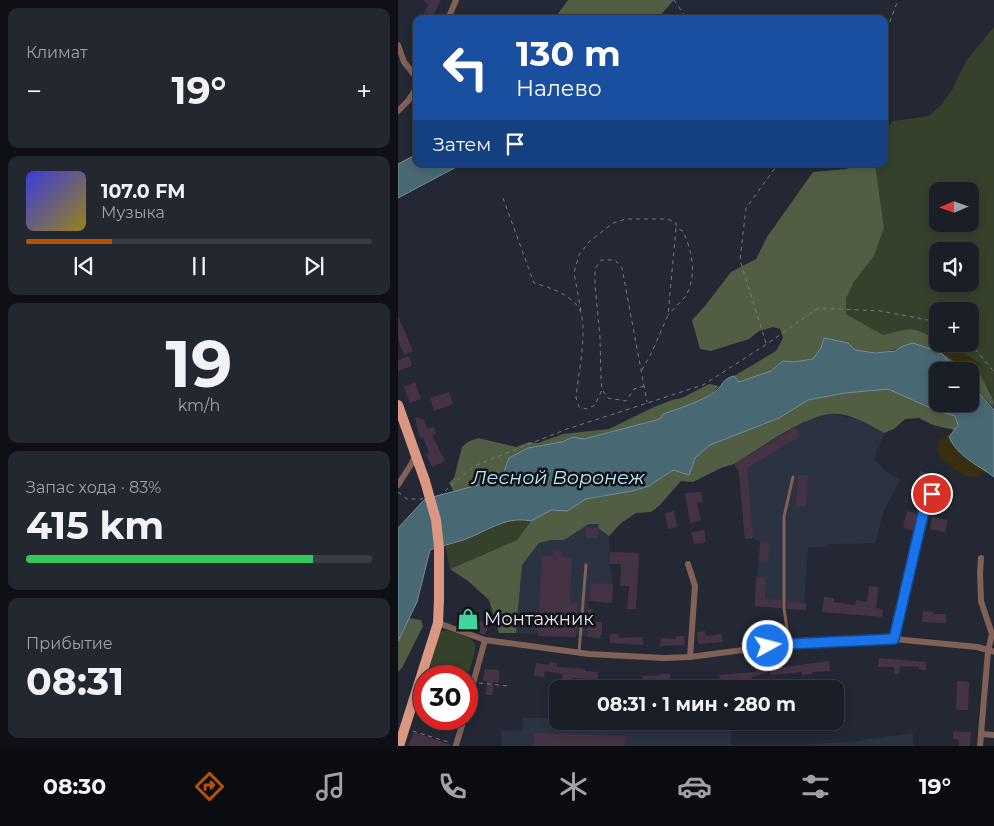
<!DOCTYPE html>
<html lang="ru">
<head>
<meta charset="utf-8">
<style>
  :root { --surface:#1a1e27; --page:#23272f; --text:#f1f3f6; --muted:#9fa2a7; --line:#383c44; --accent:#b45309 }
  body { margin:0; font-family:Montserrat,sans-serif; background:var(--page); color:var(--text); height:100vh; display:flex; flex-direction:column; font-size:19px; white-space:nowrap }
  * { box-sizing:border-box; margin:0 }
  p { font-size:16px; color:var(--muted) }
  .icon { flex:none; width:28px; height:28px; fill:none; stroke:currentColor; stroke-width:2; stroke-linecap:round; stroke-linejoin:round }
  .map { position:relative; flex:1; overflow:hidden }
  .sheet { display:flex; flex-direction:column; gap:8px; padding:8px; background:#0e1015; width:398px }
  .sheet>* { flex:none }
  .hud { position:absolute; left:15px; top:15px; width:475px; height:152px; border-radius:10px; box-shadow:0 2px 8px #0003,0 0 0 1px var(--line); background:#1a4fa0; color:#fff; overflow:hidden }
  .needle { width:32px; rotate:268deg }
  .controls { position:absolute; left:531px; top:182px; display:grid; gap:10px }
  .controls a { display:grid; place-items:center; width:50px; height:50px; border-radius:10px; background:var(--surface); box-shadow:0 2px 8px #0003,0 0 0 1px var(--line); font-size:25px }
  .speed { position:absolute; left:15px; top:665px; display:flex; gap:10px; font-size:25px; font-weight:700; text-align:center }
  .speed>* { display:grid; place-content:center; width:65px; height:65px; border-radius:50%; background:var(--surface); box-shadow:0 2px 8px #0003,0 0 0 1px var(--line); line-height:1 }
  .speed .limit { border:8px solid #d22; background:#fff; color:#111 }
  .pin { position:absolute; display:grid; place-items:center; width:42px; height:42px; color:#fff; margin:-21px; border:2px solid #fff; border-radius:50%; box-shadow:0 1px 5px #0007 }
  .me { position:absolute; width:55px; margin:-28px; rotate:83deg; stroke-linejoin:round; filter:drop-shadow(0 0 4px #0008) }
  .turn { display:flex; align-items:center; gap:18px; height:105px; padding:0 20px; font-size:22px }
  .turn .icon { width:65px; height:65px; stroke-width:2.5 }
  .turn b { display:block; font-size:35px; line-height:42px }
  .then { display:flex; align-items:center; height:48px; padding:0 20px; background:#0003; gap:10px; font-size:19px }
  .big { font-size:38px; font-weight:700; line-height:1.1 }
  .sheet .tile { flex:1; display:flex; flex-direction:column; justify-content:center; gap:8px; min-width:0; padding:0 18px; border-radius:10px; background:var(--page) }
  .sheet .dial { align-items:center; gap:0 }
  .dial b { font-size:65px; line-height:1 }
  .song { display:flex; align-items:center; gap:15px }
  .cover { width:60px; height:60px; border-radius:8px; background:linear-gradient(135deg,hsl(240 70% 55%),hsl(50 70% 35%)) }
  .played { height:5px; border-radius:2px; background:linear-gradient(90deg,var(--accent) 25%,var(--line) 25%) }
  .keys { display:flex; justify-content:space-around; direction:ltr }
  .heat { display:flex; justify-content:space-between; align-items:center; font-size:28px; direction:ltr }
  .charge { height:8px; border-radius:4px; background:linear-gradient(90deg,#34c759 83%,var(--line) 0) }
  .trip { position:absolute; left:151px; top:680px; width:295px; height:50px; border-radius:10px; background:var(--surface); box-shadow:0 2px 8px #0003,0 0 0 1px var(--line); font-weight:700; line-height:50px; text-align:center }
  .tabs { display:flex; height:80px; justify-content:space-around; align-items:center; background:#0a0c10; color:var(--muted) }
  .tabs .icon { width:35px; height:35px }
  .tabs .current { color:var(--accent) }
  .tabs b { font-size:22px; color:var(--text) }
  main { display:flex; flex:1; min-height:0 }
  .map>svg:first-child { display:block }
  .built { fill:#2b3343 }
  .green { fill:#35412a; fill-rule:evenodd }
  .forest { fill:#515e44 }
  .sand { fill:#382f0f }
  .water { fill:#486874; stroke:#768e98 }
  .building { fill:#463245 }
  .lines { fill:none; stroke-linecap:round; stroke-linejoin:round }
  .path { stroke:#767a85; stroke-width:1; stroke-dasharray:4 4; stroke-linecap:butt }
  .lane { stroke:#816056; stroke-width:3 }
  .street { stroke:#816056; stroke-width:6 }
  .primary { stroke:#da9782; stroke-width:10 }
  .primary-bridge { stroke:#da9782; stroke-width:10 }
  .route-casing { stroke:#114b97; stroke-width:12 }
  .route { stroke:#1a73e8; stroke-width:9 }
  .labels { text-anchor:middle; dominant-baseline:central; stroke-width:5; stroke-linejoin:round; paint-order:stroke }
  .poi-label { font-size:18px; fill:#e1e5ed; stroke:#0f1116; text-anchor:start }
  .water-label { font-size:19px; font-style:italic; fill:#b7e9fc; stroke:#0f1116 }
</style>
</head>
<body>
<main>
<section class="sheet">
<div class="tile"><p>Климат</p>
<div class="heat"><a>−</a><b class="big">19°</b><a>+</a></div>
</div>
<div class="tile">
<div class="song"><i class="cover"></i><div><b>107.0 FM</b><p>Музыка</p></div></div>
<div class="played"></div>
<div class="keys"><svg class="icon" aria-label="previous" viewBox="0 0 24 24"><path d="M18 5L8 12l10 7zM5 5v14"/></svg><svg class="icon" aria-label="pause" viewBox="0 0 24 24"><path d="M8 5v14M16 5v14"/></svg><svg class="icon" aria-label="next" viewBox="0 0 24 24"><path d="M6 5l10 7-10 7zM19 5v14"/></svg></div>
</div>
<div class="tile dial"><b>19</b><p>km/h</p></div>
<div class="tile"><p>Запас хода · 83%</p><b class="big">415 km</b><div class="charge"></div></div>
<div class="tile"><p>Прибытие</p><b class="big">08:31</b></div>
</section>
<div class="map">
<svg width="597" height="746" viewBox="0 0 597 746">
  <rect width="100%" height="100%" fill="#232834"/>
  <g class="built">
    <path d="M434,414L465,420L486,433L476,459L487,471L502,480L486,511L477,543L432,544L424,547H410L406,603H408V610L357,606L362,542L355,538L347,539L341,472L336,464L414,418Z"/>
    <path d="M191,524H202L201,528L211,536L212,564L215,585L192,583L189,636L178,635V637L118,633L124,565L141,543L153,540H166Z"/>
    <path d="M125,718H160V721H331L333,745H405L459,741L515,733V746H104L103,730L124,731Z"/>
  </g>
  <g class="green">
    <path d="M596,27V401L591,389L545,344H572V311H540V341C514,325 513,328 485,335L448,314V299L456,282L476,256L486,228L477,164H486V132L495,121L531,116L543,105L554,90L568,61ZM540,191H572V224H540ZM540,251H572V284H540Z"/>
    <path d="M122,518L133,521L119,540L52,569L47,544L63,541L92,527Z"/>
    <path d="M48,630C79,640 83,638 71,672L31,667L39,633Z"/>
  </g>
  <g class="forest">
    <path d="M170,0H276L259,19H156Z"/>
    <path d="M465,164H477L486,228L476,256L456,282L448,299V314L485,335C513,328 514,325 540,341V344H545L574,359L596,401L595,407L573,384L572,371H560L542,352L505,346C485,358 446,350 423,348L415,359L396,362H385L373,371L341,382L336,376L378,351L385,338L382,329L375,327L361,331L351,339L313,351L302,349L294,320L307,306L333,272L358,259L369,237L415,172L448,169Z"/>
    <path d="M311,384L321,386C312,400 281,408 266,414L262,419L186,439L175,437L105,471L103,479L56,492L51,483L56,478L64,447L70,442L80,438L118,447L131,442L140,443L165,434L211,429L256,407L274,400L284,398Z"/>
    <path d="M490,389L535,409L557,416L560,425L556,430L535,425L521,418L507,419L496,429L486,433C471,424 450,412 432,414C404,417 361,449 336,464L323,468L295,482L283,481L262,505L253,512L238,513L223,523L211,536L200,528L201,524H191L166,540H153L141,543L124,565L118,633H101L91,600L70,581L52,569L119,540L133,521L153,510L169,511L188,499L203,497L251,486L275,470L284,472L294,468L297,458L312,445L381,418L410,400L447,393Z"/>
    <path d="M11,618L23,620L25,626L4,668L0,672V641Z"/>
  </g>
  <g class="sand">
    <path d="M541,344H553L584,365L565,368L541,351Z"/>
    <path d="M556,430L551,437C558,452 574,463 589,471L579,477L567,476L544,460L539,450L541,440Z"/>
  </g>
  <g class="water">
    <path d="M19,154V164H64L0,198V164Z"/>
    <path d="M426,338L450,343L457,350L477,353L497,351L505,346L515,343L542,352L560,371H540V404H572L573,384L596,410V477C580,465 559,456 551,437L560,425L557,416L535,409L490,389L447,393L410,400L381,418L312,445L297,458L291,475L275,470L251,486L234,491L188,499L169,511L153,510L133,521C106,515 86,534 62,541C52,544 43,546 32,550L19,602L0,641V528L27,499L103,479L111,458L130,448L164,442L175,437L186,439L262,419L265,414C282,408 303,402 318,391C326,384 324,379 336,376L341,382L373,371L385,361L396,362L415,359L423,348Z"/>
  </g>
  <g class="building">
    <path d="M25,0H43L33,19H24L30,4Z"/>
    <path d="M0,316L15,351L6,355L0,339Z"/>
    <path d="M11,356L14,366L0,371V360Z"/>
    <path d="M17,382L23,399L12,403L6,387Z"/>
    <path d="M51,392L55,404L36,411L32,398Z"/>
    <path d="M22,417L23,420L26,419L29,429L36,427L38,434L34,435L47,461L34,467L28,454L31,453L25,437L22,438L17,418Z"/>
    <path d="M397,427L402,436L349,468L355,538L347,539L341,472L336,464Z"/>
    <path d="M522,471L529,473L523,495L512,491L514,485L518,486Z"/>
    <path d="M400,475H410L408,506H398Z"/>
    <path d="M303,492L305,502L299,503L303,520L292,523L287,493Z"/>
    <path d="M276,511L279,527L270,529L267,513Z"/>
    <path d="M509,511L520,514L516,531L505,528Z"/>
    <path d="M534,517L550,520L547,532L532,529Z"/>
    <path d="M188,527L200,528V538H188Z"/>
    <path d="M306,530L308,542L296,544L293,532Z"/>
    <path d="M362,542H371L370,562H361Z"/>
    <path d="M155,550L164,551L163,557L174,558L172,602L180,603L178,637L140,636L144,556H155Z"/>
    <path d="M212,552L241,553L238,609H229L231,586H222L223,564H212Z"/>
    <path d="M358,577L368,578L367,599L383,600V608L357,606Z"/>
    <path d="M192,583L215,584L214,603L191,601Z"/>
    <path d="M471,586L480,587L478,608L485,609L484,617L424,612L426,597L436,598V602L457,605L458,600L469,602Z"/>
    <path d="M389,602L408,603V610L390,609Z"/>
    <path d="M190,609H195L194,622H204V635H202V638L189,637Z"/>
    <path d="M525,611L536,612L535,614H548V623L524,622Z"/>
    <path d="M66,612L78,615L76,619L91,624L87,635L80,632L81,629L63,623Z"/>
    <path d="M307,631L308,636L324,634L325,642L300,644L299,632Z"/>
    <path d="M212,634H220V638L245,637V645L212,643Z"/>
    <path d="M278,636H286L287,645L262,646L263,638L278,639Z"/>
    <path d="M481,658L528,662V670L521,669V667L502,666L501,674H496V667H480Z"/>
    <path d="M431,661L432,671L414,672V674L404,675V672L372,675V669Z"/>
    <path d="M152,662L159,663V667L187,669V671L200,672V683H193V679L174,678V680L164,679L165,674L147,671L146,677L136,676L138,663L151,665Z"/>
    <path d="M368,668L369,673L354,677V679L330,681V685L323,686L321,675L358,672V670Z"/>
    <path d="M87,669L101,670V682H95V695H88L89,681H85Z"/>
    <path d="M262,674H272V686L245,687V676L262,675Z"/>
    <path d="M559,681L571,682L570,710H558Z"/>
    <path d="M555,731L573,732L572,746H561V740L555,739Z"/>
    <path d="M16,732L53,745V746H10Z"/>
    <path d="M136,733L227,736L226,746H136Z"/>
  </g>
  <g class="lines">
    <g class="path">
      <path d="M276,0L289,19"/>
      <path d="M486,37L500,0"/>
      <path d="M105,198L136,283C151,287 178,296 183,313C189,335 180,375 178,398L181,407L189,409L197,405L204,390L203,379L202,337L197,285V269L203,260H217L224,268L249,402"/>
      <path d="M183,311L176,273L181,255L191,242L215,223L228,219H270L278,223V227"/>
      <path d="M368,343L342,260L348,208L380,164"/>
      <path d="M572,343L597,373"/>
      <path d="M244,370L254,352L270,315L278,228L285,231C294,251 300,276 287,297C282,303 275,309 270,315"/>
      <path d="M205,391L210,398L228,401L236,389L246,386"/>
      <path d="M0,492L9,499H25"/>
      <path d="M41,496L76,466L169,429L305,385L369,344L420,308L483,311L540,322"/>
      <path d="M81,683L110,686"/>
      <path d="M15,731L53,743"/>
    </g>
    <g class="lane">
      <path d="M391,643L386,608V517L395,477"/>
      <path d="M181,652L188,565"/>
    </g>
    <g class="street">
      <path d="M50,19L58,0"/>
      <path d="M0,45L6,62L19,78"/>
      <path d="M0,111L10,101L19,87"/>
      <path d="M0,485L14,463L18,453"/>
      <path d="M290,564L297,586L292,657"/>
      <path d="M40,623L87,640L191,654L266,658L292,657L391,644L496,639L579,647L597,652"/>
      <path d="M496,639L527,507L534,494"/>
      <path d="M69,705L87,640"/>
      <path d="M583,734L597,735"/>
      <path d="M58,745L66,719"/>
      <path d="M582,746L590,651L594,634L583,601L582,573L583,558"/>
    </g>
    <g class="primary">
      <path d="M0,405L27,481"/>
      <path d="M1,746L40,623L41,599"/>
    </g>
    <path class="primary-bridge" d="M27,481L38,520L41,547V599"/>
  </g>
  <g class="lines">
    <g class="route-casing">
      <path id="route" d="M370,646L391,644L496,639L527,506L534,494"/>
    </g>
    <use href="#route" class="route"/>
  </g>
  <defs>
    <g id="shop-bare" transform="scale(1.725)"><path d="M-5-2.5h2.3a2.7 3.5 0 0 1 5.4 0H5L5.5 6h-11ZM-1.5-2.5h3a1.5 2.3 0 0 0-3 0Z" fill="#40d4a1" stroke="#0f1116" stroke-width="2.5" paint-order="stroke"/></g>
  </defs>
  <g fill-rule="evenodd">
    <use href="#shop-bare" x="70" y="619"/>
  </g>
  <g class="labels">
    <g class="poi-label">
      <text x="86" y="619">Монтажник</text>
    </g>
    <g class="water-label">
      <text x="160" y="477">Лесной Воронеж</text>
    </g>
  </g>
</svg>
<div class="controls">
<a><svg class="needle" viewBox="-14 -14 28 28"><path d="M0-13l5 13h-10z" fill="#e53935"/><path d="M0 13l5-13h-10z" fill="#9fa2a7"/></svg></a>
<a><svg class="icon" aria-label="sound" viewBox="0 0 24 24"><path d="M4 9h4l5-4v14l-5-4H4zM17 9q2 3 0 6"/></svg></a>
<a>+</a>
<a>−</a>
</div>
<div class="speed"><div class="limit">30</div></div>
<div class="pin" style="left:534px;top:494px;background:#d93025"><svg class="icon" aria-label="arrive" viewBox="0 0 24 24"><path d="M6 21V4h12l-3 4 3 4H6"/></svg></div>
<svg class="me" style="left:370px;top:646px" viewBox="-20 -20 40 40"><circle r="17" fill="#1a73e8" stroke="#fff" stroke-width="3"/><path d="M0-11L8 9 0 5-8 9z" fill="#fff"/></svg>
<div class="trip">08:31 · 1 мин · 280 m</div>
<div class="hud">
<div class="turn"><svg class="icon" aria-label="left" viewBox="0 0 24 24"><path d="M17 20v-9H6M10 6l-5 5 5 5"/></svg><div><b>130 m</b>Налево</div></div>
<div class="then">Затем<svg class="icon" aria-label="arrive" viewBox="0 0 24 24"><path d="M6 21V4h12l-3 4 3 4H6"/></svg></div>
</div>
</div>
</main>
<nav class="tabs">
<b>08:30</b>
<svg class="icon current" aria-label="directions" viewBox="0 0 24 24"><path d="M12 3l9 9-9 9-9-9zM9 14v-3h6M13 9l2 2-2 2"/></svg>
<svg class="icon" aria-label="music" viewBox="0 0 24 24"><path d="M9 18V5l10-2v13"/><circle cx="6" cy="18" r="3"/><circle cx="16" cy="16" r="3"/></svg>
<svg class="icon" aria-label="phone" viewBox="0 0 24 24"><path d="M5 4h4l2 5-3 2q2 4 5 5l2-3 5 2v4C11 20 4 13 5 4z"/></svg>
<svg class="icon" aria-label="climate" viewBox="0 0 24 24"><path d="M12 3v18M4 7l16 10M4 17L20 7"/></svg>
<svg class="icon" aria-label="car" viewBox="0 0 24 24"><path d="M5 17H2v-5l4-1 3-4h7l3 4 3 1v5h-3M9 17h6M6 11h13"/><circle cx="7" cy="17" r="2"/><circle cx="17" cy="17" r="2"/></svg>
<svg class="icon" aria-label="filters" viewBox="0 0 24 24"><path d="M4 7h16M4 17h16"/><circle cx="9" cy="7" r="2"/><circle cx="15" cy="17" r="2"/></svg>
<b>19°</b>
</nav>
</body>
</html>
